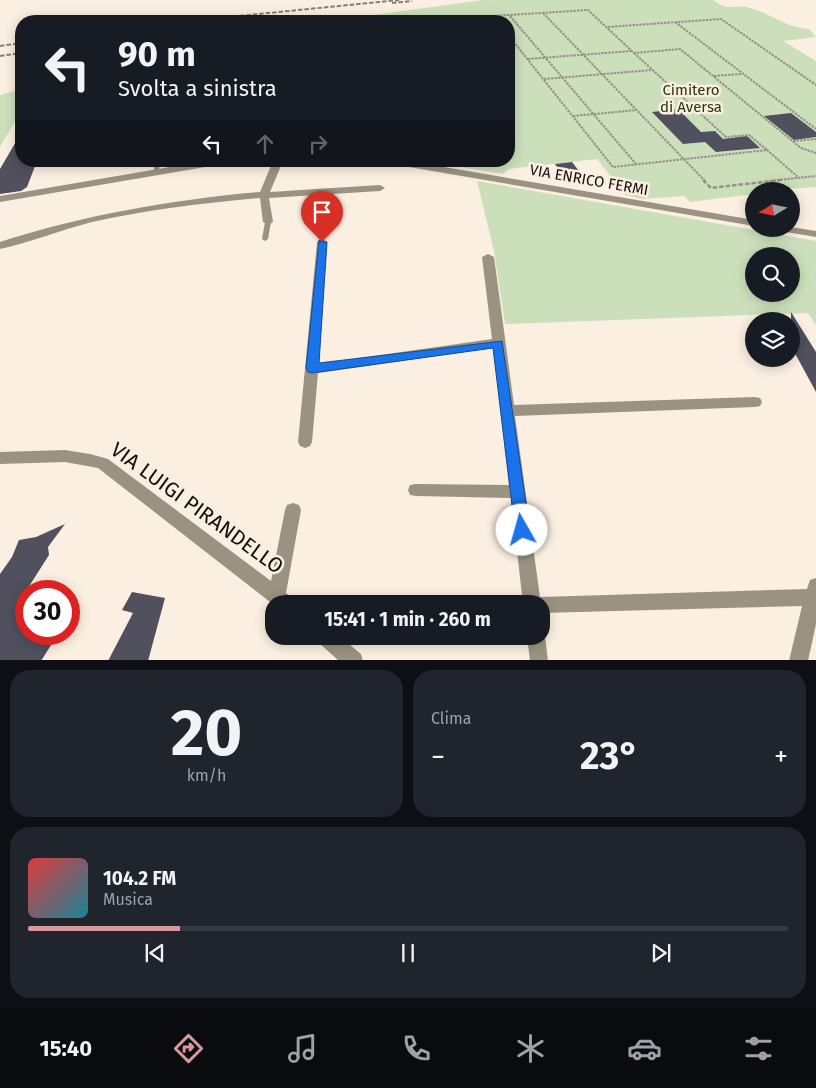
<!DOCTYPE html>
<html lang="it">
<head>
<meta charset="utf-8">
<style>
  :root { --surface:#171b24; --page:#20242c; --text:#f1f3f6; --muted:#9ea1a6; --line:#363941; --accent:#d8989c }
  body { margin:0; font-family:"Fira Sans",sans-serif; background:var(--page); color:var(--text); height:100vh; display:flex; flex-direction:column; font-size:19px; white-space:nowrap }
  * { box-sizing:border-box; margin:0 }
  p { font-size:16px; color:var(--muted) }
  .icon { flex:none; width:28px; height:28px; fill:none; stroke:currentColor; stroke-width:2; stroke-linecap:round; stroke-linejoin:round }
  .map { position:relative; height:660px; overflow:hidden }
  .details { display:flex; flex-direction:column; gap:10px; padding:10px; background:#0d0f14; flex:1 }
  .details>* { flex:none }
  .guide { position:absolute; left:15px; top:15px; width:500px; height:152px; border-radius:20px; box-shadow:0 2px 12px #0003; background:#171b24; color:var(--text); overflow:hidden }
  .needle { width:32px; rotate:260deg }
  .fabs { position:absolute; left:745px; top:182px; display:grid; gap:10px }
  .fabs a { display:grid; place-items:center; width:55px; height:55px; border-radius:50%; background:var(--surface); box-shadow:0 2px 12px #0003; font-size:25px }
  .speed { position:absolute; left:15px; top:580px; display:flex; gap:10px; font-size:25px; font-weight:700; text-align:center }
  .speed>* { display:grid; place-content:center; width:65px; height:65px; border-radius:50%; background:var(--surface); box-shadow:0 2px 12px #0003; line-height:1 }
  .speed .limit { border:8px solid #d22; background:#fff; color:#111 }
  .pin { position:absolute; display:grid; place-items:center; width:42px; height:42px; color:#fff; margin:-51px -21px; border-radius:50% 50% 50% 0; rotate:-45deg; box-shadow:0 0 5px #0007 }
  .pin .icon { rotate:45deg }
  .me { position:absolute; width:55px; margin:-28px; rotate:353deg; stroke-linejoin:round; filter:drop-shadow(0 0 4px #0008) }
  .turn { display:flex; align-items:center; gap:18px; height:105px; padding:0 20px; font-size:22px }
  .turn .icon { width:65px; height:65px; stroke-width:2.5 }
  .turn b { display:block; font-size:35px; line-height:42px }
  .lanes { display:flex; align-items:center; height:48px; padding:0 20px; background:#0003; justify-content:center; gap:25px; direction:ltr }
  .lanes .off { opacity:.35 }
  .big { font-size:38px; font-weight:700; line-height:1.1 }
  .details .card { flex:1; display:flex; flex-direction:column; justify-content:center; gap:8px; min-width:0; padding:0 18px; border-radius:20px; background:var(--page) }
  .details .dial { align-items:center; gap:0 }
  .dial b { font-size:65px; line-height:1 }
  .song { display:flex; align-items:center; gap:15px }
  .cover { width:60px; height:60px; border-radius:8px; background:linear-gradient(135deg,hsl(0 70% 55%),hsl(190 70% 35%)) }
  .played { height:5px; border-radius:2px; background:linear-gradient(90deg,var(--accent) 20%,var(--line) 20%) }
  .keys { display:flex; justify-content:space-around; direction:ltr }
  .heat { display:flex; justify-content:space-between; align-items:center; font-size:28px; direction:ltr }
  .details .tiles { flex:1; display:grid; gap:10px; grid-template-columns:1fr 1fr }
  .card:last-child { grid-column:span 2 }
  .trip { position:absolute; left:265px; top:595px; width:285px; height:50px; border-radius:20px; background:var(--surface); box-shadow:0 2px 12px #0003; font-weight:700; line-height:50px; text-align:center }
  .menu { display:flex; height:80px; justify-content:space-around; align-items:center; background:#090b0e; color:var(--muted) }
  .menu .icon { width:35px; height:35px }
  .menu .current { color:var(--accent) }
  .menu b { font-size:22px; color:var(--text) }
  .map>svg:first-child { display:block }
  .green { fill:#ccdfbb; fill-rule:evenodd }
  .building { fill:#50505e }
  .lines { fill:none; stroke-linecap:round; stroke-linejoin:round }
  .path-far1 { stroke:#999086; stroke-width:2; stroke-dasharray:2.5 1; stroke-linecap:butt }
  .path { stroke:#999086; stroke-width:2.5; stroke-dasharray:4.5 2; stroke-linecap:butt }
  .lane { fill:#9b9382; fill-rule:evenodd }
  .street { fill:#9b9382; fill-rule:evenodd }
  .rail { stroke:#877f76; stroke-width:2; stroke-dasharray:4.5 2; stroke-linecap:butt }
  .route { fill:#1a73e8; stroke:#114b97 }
  .labels { text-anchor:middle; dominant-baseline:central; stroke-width:5; stroke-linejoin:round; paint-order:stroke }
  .far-park-label { font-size:15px; fill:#25390d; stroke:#fbefe1 }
  .far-street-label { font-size:15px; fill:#15110c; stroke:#fbefe1 }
  .near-street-label { font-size:21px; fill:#15110c; stroke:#fbefe1 }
</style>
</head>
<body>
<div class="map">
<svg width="816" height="661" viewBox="0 0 816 661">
  <rect width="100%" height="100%" fill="#fbefe1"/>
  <g class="green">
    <path d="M483,0H713C731,13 734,3 750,8C772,14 785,27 809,29L816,37L783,41L816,61V187L754,191V194L690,202L684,196L643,199L625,195L597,159L509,169L503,174L425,161H509V21H330Z"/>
    <path d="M21,89V116H18L0,147V95Z"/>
    <path d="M477,181L816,241V325L808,313L505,324L494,251ZM754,256H791V294H754Z"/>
  </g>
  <g class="building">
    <path d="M678,109L701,132L715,131L723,139L747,136L760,148L716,152L705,142L683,144L652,112Z"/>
    <path d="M791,113L816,132V137L794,140L764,116Z"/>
    <path d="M21,133V161H37L27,187L21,191L0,194V169Z"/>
    <path d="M572,162L583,176L579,177L581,179L566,181L555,164Z"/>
    <path d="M791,312L816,352V392L791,346Z"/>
    <path d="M65,524L48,547L49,555L26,591V634H58L41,661H0V574L12,557L19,540L36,537Z"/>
    <path d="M132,592L165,598L148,661H108L133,613L122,610Z"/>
  </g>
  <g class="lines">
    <g class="path-far1">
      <path d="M543,13L705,181"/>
      <path d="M493,16L588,10L634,53L680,49L801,148L816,153"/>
      <path d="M510,16L636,164"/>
      <path d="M675,22L816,129"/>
      <path d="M608,27L721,19L816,85"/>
      <path d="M509,36L613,167L767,150L799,178"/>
      <path d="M634,53L726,137L749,135L767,150"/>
      <path d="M528,59L631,51"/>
      <path d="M714,76L742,74"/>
      <path d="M544,79L652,70"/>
      <path d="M573,116L637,110"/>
      <path d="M793,141L816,139"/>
      <path d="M770,181L816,176"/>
    </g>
    <path class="path" d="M703,180L711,188L781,180"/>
    <g class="lane">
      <path d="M154,161H160L159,173L157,174L154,172Z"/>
      <path d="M268,220L271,222L268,239L265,241L262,239L265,222Z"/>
    </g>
    <g class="street">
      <path d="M205,161H227L223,164L0,202V196Z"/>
      <path d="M273,161H283L270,192L380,185L385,188L380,191L269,198L273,222L268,225L263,222L260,198C204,203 147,210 92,222C61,230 31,242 0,249V242C85,215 171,200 260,192Z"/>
      <path d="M387,161H409L754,220V226L391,164Z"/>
      <path d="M791,227L816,231V237L786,232L781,229H791Z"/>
      <path d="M322,239L327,242L318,364L492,339L482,257L488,254L494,257L514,405L755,397L760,398L762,402L760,406L755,407L515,416L540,597L807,589L810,580L816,578V624L808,661H789L802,606L541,613V604H523L511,498L416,496L410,495L408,490L410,485L416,484L509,485L493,348L318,373L312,442L310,446L305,448L300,446L298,442L317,242Z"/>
      <path d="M65,450L90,454L108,459L271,581L285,510L287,505L293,503L299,505L301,510L286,593L293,598L296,604L274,605L98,468L65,462L0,464V452Z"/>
      <path d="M541,629L545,636L548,661H530L527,636H541Z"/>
      <path d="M316,636H339L361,654L363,661H339L318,642Z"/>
    </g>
    <g class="rail">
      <path d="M392,3L412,1"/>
      <path d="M188,21L399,0"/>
      <path d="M259,21L281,18"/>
      <path d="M0,46L21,43"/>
      <path d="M0,56L21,53"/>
    </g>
  </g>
  <path class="route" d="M319,240L327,242L319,363L502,341L530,530L527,534L522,536L517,534L515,530L493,348L312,373L308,372L306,368Z"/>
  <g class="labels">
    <g class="far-park-label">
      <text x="691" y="90">Cimitero<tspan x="691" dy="17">di Aversa</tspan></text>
    </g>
    <g class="far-street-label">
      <text transform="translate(589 180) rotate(10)">VIA ENRICO FERMI</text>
    </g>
    <g class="near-street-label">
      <text transform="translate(197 508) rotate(36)">VIA LUIGI PIRANDELLO</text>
    </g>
  </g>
</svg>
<div class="fabs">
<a><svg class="needle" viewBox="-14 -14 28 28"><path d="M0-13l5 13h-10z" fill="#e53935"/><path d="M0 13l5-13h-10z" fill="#9ea1a6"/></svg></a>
<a><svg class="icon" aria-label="search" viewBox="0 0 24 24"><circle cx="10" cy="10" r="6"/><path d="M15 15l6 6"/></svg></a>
<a><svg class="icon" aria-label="layers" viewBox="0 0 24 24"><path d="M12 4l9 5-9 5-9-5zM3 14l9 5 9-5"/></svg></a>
</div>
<div class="speed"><div class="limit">30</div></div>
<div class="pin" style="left:322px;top:242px;background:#d93025"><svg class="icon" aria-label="arrive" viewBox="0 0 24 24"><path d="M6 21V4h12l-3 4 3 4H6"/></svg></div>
<svg class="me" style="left:522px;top:530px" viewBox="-20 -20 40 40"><circle r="19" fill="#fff"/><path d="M0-13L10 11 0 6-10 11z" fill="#1a73e8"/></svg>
<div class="trip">15:41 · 1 min · 260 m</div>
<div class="guide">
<div class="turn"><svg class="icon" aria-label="left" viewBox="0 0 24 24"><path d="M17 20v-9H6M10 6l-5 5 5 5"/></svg><div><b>90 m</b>Svolta a sinistra</div></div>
<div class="lanes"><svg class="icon" aria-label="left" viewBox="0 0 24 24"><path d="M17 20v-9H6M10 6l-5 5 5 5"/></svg><svg class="icon off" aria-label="ahead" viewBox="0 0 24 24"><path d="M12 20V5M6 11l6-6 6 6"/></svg><svg class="icon off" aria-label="right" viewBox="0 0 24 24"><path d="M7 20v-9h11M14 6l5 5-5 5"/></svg></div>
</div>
</div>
<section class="details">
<div class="tiles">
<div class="card dial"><b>20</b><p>km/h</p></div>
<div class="card"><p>Clima</p>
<div class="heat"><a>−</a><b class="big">23°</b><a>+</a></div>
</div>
<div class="card">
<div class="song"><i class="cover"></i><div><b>104.2 FM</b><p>Musica</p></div></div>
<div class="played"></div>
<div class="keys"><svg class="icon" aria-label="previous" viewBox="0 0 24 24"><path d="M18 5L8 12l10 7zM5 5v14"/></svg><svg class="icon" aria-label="pause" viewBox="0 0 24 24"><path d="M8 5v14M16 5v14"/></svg><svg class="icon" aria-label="next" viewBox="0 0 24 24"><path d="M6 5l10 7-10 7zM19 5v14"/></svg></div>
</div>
</div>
</section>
<nav class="menu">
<b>15:40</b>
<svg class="icon current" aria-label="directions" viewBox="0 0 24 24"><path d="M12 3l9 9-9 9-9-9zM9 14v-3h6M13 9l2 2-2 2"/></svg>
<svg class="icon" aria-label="music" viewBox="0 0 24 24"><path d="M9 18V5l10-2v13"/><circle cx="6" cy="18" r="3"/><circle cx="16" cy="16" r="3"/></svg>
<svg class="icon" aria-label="phone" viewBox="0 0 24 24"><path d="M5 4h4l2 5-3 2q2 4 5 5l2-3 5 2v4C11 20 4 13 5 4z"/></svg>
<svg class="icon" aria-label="climate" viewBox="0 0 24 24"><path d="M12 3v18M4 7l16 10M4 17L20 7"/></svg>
<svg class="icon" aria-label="car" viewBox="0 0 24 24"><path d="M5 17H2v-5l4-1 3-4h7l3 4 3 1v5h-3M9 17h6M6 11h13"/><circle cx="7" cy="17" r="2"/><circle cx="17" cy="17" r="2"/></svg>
<svg class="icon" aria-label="filters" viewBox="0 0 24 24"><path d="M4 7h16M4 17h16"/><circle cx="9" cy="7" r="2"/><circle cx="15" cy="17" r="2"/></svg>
</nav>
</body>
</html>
